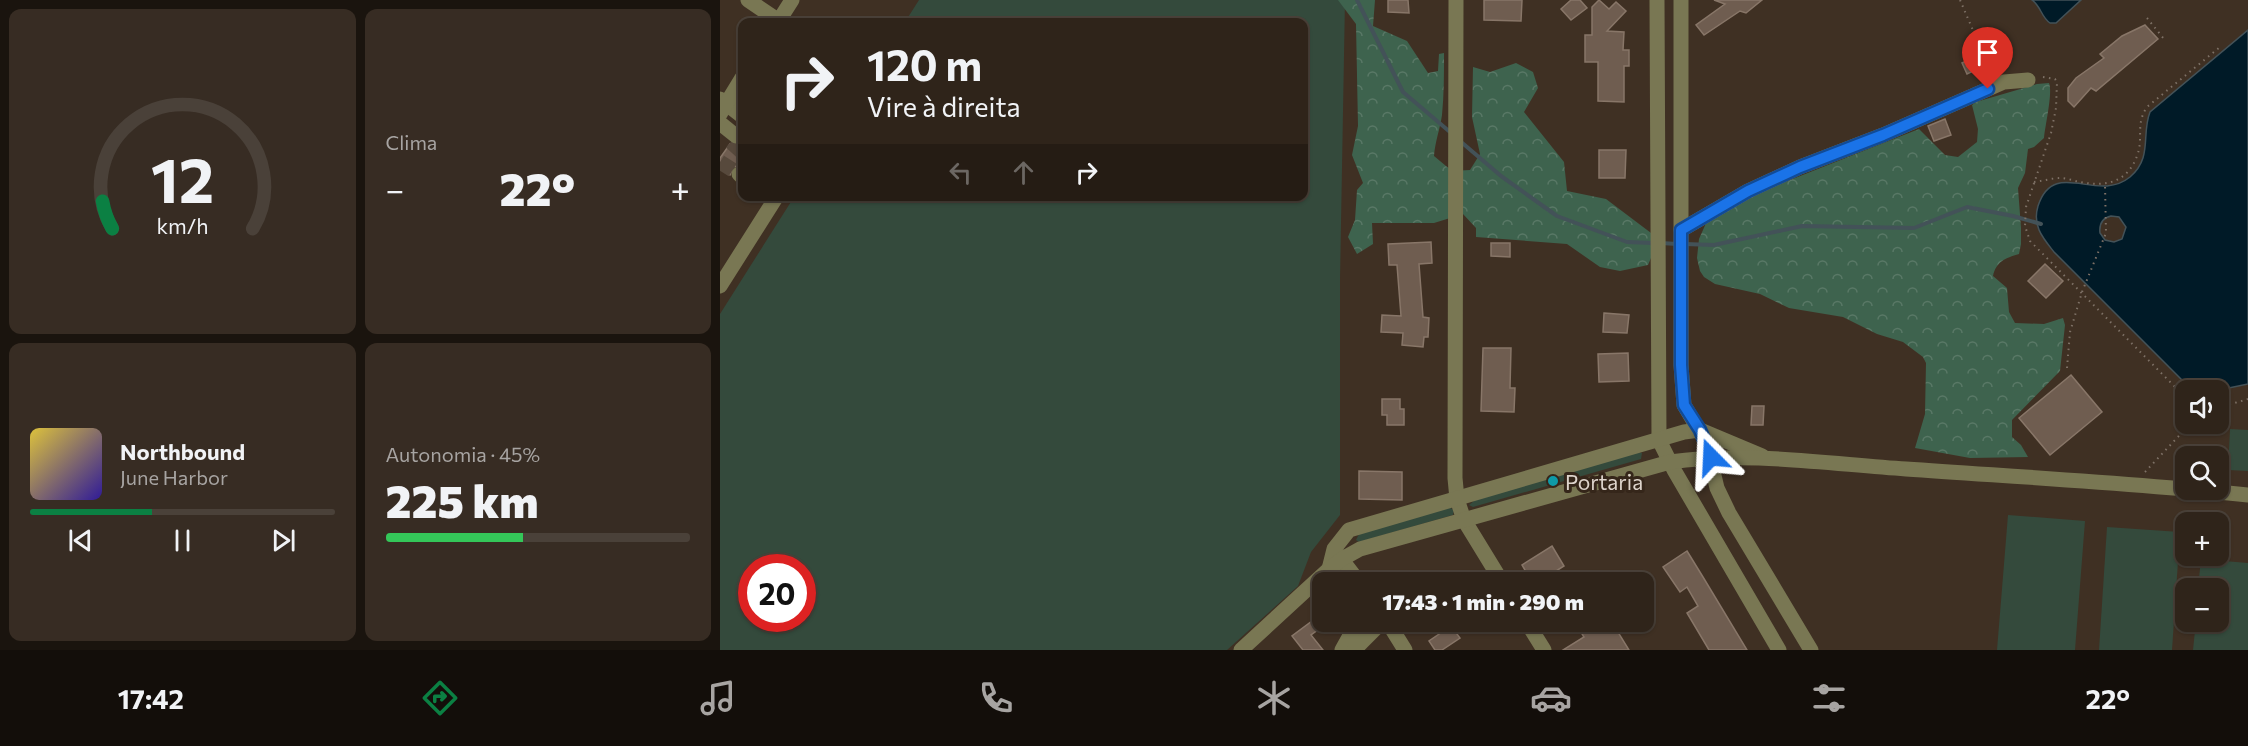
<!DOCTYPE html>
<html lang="pt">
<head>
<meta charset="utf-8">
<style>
  :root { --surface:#2f241a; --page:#372c23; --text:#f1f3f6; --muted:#a7a4a2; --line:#4a4139; --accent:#0b8043 }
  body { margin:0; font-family:Commissioner,sans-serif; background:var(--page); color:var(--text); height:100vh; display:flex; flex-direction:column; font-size:22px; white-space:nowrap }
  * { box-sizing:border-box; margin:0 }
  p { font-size:20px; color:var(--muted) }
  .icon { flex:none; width:33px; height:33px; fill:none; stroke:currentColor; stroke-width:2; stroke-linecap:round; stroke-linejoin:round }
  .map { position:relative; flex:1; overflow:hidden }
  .details { display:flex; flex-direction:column; gap:9px; padding:9px; background:#1a140e; width:720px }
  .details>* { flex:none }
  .banner { position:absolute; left:18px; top:18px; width:570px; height:183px; border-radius:12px; box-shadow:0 2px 4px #0004,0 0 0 2px var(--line); background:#2f241a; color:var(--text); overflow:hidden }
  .fabs { position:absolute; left:1455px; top:380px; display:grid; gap:12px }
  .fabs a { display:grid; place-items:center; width:54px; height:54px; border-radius:12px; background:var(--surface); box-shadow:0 2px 4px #0004,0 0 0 2px var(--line); font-size:30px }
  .speed { position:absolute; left:18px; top:554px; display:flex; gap:12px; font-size:30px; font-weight:700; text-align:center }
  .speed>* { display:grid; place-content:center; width:78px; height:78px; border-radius:50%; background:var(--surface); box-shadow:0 2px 4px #0004,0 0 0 2px var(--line); line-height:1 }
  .speed .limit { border:9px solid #d22; background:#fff; color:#111 }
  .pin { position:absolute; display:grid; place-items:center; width:51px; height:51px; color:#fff; margin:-62px -26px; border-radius:50% 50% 50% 0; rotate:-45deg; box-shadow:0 0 6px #0007 }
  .pin .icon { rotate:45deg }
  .me { position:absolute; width:66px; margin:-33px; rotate:339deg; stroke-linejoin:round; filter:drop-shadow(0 0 4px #0008) }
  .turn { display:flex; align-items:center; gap:21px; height:126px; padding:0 30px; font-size:27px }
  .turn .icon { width:78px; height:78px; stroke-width:2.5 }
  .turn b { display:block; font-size:42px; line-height:51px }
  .lanes { display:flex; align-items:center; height:57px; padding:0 30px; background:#0003; justify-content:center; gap:30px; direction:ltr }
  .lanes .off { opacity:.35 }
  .big { font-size:45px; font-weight:800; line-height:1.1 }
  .details .widget { flex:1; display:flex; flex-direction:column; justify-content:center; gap:9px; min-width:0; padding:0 21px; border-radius:12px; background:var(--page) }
  .details .dial { align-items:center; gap:0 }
  .dial svg { height:156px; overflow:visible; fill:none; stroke:var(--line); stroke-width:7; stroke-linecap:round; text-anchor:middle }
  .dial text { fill:var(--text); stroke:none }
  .song { display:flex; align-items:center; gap:18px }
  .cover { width:72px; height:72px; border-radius:9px; background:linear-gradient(135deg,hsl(50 70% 55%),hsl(250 70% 35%)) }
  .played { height:6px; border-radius:3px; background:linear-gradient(90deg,var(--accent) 40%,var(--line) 40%) }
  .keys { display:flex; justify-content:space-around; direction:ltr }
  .heat { display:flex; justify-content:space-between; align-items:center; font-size:33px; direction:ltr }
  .charge { height:9px; border-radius:4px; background:linear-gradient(90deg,#34c759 45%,var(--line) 0) }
  .details .tiles { flex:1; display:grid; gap:9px; grid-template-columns:repeat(2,1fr) }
  .trip { position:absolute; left:592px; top:572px; width:342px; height:60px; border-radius:12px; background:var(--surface); box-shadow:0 2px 4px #0004,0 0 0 2px var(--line); font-weight:800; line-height:60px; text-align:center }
  .menu { display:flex; height:96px; justify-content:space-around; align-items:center; background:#130e0a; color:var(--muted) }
  .menu .icon { width:42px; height:42px }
  .menu .current { color:var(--accent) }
  .menu b { font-size:27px; color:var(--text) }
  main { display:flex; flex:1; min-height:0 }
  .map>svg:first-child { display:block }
  .green { fill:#344a3c; fill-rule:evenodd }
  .forest { fill:url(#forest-crowns) }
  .water { fill:#001a27; stroke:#435258; stroke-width:1.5; fill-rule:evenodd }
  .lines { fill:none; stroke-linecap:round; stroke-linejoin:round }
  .stream { stroke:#435258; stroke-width:4 }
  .building { fill:#6f5d50; stroke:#887668; stroke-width:1.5 }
  .minor-tunnel { stroke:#57493c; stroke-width:15; stroke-dasharray:15 8; stroke-linecap:butt }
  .path { stroke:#7e7166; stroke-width:2; stroke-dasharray:1.5 4.5; stroke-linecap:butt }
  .minor { stroke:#797753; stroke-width:15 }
  .route-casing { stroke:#114b97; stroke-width:15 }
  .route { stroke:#1a73e8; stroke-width:10 }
  .culture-dot { fill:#0f9aa8; stroke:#35261a; stroke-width:2 }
  .labels { text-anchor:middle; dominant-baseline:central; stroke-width:6; stroke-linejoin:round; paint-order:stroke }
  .poi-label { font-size:21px; fill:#ded4cc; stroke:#35261a; text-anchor:start }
</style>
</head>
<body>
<main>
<section class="details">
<div class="tiles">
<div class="widget dial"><svg viewBox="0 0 100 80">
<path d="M14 69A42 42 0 1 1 86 69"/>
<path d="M14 69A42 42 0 0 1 9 55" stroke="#0b8043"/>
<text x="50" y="56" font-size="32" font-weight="700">12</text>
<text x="50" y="72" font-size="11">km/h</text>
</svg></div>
<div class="widget"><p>Clima</p>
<div class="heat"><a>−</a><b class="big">22°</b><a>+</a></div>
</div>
<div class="widget">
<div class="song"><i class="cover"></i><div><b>Northbound</b><p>June Harbor</p></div></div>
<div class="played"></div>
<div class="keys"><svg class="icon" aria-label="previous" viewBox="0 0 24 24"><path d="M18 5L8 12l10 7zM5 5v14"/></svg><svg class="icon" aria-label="pause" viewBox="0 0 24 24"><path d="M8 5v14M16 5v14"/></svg><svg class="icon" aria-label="next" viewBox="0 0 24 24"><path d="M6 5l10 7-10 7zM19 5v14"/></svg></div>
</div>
<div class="widget"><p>Autonomia · 45%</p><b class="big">225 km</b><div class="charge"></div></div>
</div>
</section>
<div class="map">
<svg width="1528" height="650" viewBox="0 0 1528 650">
  <defs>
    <pattern id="forest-crowns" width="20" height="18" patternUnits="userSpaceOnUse" patternTransform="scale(1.5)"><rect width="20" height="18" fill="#3e634e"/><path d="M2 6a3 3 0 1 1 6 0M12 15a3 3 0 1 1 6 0" fill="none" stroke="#597866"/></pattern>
  </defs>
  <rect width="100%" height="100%" fill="#3f3023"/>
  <g class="green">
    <path d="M199,0H625L620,280V515L591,552L578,586L507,650H0V314L74,197L584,196V22H185ZM32,567H82V618H32Z"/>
    <path d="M1510,429L1528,430V471L1508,470Z"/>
    <path d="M917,452L922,453L921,459L753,507L749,505L755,500Z"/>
    <path d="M729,507L734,510L733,515L639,542L636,540L639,534Z"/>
    <path d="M1288,515L1365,521L1355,650H1277Z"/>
    <path d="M1387,527L1460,532L1452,650H1379Z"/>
    <path d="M1481,559L1528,563V650H1473L1476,621H1498V588H1478Z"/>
  </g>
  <g class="forest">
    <path d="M618,0H655L653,26L687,41L708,73L718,71L719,54L724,53C724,74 724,95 722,115C720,129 715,142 714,156L732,171L750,170L760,154L752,117L753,67L770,72L796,63L813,72L818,88L804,112L844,162L847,191L886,199L939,239L928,265L900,271L880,267L847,244L756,237V228L743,214L714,223H652L653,244L637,254L628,237L635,220L637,190L643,183L632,155L638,126L636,24Z"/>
    <path d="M1329,83C1333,92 1325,126 1324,138L1314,147L1308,149L1305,173L1298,188L1301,228V244L1299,254C1285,258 1276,262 1273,276L1287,288L1289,312L1295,323L1324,324L1343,318L1345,325L1340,371L1292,420V437L1301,445L1308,457L1250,458L1195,448L1205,414L1206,363L1203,357L1183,342L1157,334L1123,317L1069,308L1040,294L995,284L984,277L980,271L977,258L979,239L987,221L1012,203L1199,129L1225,155L1238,157L1257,142L1258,129L1252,105L1256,102L1317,84Z"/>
  </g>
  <g class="water">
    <path d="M1312,0H1361L1336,23H1330C1321,17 1321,6 1312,0Z"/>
    <path d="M1528,30V384L1499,390H1472L1334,252C1323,238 1312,226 1318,206C1334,157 1377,204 1410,177C1433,157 1421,135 1430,112ZM1391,216L1399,217L1406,227L1402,239L1394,242L1385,240L1380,233C1379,224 1382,218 1391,216Z"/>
  </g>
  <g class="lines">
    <g class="stream">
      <path d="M637,0L683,92L730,132"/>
      <path d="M740,141L781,176L837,216L907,242L933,243"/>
      <path d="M941,243L957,244"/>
      <path d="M965,244L994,245L1082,226L1194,228L1247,207L1293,216L1321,224"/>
    </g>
  </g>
  <g class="building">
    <path d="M668,0H688L689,13L668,12Z"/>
    <path d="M764,0H802L801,21L764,20Z"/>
    <path d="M851,0H860L867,8L851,20L841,9Z"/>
    <path d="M879,0L889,9L896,2L906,11L887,31L904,32L903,50H909V66H904V102L878,101V62H865V35H872V7Z"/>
    <path d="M994,0H1042L1026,13L1020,11L984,35L976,25L1005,4Z"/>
    <path d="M1425,25L1438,39L1376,91L1371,88L1354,107L1348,101V88L1356,78L1384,58L1380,54L1402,36Z"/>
    <path d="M1265,53L1270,63L1247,74L1242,63Z"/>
    <path d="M1225,119L1231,135L1214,141L1208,126Z"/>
    <path d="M22,143V165L13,167L10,175L0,169V158L10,144L15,146Z"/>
    <path d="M879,150H906L905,178H879Z"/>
    <path d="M711,242L712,263L699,264L703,317L709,318L708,337H704L703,347L682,345L683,333L661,332L662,315L681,316L677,265H669L668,244Z"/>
    <path d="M771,243H790V257L771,256Z"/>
    <path d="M1325,264L1343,281L1326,298L1308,281Z"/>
    <path d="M884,313L909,315L907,333L883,332Z"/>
    <path d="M763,348H791L790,388H795L794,412L761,411Z"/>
    <path d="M908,353L909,381L879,382L878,354Z"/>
    <path d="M1351,375L1382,412L1330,455L1299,418Z"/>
    <path d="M662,399H680V409H684V425H667V415H662Z"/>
    <path d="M1032,406H1044L1043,425H1031Z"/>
    <path d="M639,471L682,472V500L639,499Z"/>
    <path d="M832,546L844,566L828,576L831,582H812L802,565Z"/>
    <path d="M967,551L983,577L1027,650H989L967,613L978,606L967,587L960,592L943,567Z"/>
    <path d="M600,615L606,624L591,635L603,650H583L572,636Z"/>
    <path d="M854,621H908L896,629L909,650H843L864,637Z"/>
    <path d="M731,626L740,638L722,650H715L709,641Z"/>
  </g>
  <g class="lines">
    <g class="minor-tunnel">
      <path d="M11,142L22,152"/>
      <path d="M0,162L19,174"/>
    </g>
    <g class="path">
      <path d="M1240,0L1261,49"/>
      <path d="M1427,18L1444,39"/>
      <path d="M1323,77L1335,79L1337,82L1336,108L1331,133L1306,207L1305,226L1310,241L1466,398"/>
      <path d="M1314,182C1323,181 1332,178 1341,178C1347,178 1354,181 1360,182C1385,187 1407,183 1417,156C1424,137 1415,125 1427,107L1500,47"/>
      <path d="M1347,368L1350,332L1362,292L1386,233L1385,185"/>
      <path d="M1498,408L1528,399"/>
      <path d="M1425,472L1471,423"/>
    </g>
    <g class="minor">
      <path d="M28,0L59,21"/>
      <path d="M736,0L735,478L737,499L744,520L782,582"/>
      <path d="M937,0L939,440L954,470L1059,650"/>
      <path d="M961,0V230"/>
      <path d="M58,22L72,0"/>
      <path d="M0,99L22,116"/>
      <path d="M0,114L22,78"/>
      <path d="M0,123L16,136"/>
      <path d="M19,174L22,177"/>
      <path d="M0,286L57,196"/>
      <path d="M616,552L639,582"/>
      <path d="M609,569L614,549L629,530L964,432L980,430L1042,456"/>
      <path d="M667,621L685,650"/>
      <path d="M806,621L824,650"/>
      <path d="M521,650L609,569L622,559L640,549L950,462C1027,451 1109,464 1186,469C1300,477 1415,483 1528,495"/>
      <path d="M622,650L632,632L644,621"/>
      <path d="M634,650L663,621"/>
      <path d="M1091,650L1009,513L997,488L986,442L964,405L961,365V230L1028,191L1080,167L1163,135L1284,82L1308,80"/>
    </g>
  </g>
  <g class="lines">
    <g class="route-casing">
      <path id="route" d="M991,457L980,430L964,405L961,365V230L1028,191L1080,167L1163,135L1268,89"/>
    </g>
    <use href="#route" class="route"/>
  </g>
  <circle class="culture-dot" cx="833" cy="481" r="6"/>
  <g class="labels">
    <g class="poi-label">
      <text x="845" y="481">Portaria</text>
    </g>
  </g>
</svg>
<div class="fabs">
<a><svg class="icon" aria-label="sound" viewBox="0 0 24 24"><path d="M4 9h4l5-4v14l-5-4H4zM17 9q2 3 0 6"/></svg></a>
<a><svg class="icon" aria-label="search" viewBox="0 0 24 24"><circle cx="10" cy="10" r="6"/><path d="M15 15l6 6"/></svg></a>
<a>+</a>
<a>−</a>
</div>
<div class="speed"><div class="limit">20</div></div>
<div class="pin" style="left:1268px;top:89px;background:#d93025"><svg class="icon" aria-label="arrive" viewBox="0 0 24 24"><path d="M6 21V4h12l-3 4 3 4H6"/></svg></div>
<svg class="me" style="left:991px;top:457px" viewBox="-20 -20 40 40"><path d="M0-17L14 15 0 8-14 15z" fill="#1a73e8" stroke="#fff" stroke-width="4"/></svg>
<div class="trip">17:43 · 1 min · 290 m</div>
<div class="banner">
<div class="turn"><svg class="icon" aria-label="right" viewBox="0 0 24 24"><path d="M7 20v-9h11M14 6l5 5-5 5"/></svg><div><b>120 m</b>Vire à direita</div></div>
<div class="lanes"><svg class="icon off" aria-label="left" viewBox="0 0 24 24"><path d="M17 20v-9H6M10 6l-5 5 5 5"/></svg><svg class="icon off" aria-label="ahead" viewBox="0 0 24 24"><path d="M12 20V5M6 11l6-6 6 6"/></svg><svg class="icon" aria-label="right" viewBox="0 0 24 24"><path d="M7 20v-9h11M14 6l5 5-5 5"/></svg></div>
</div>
</div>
</main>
<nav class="menu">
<b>17:42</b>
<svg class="icon current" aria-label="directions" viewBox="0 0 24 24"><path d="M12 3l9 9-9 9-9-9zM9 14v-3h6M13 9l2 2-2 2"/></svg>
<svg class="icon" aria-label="music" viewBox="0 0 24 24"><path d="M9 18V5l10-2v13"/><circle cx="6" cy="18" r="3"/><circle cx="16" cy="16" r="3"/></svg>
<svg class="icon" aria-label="phone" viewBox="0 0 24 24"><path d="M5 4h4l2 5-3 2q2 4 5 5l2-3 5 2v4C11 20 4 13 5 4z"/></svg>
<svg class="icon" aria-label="climate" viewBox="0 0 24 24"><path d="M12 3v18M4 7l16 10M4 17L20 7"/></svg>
<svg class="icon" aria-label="car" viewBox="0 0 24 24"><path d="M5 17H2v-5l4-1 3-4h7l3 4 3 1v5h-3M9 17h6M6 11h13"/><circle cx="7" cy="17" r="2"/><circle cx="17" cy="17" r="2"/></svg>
<svg class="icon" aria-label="filters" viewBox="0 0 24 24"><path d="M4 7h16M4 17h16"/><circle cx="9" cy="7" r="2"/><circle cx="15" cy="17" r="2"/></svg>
<b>22°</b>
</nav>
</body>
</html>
